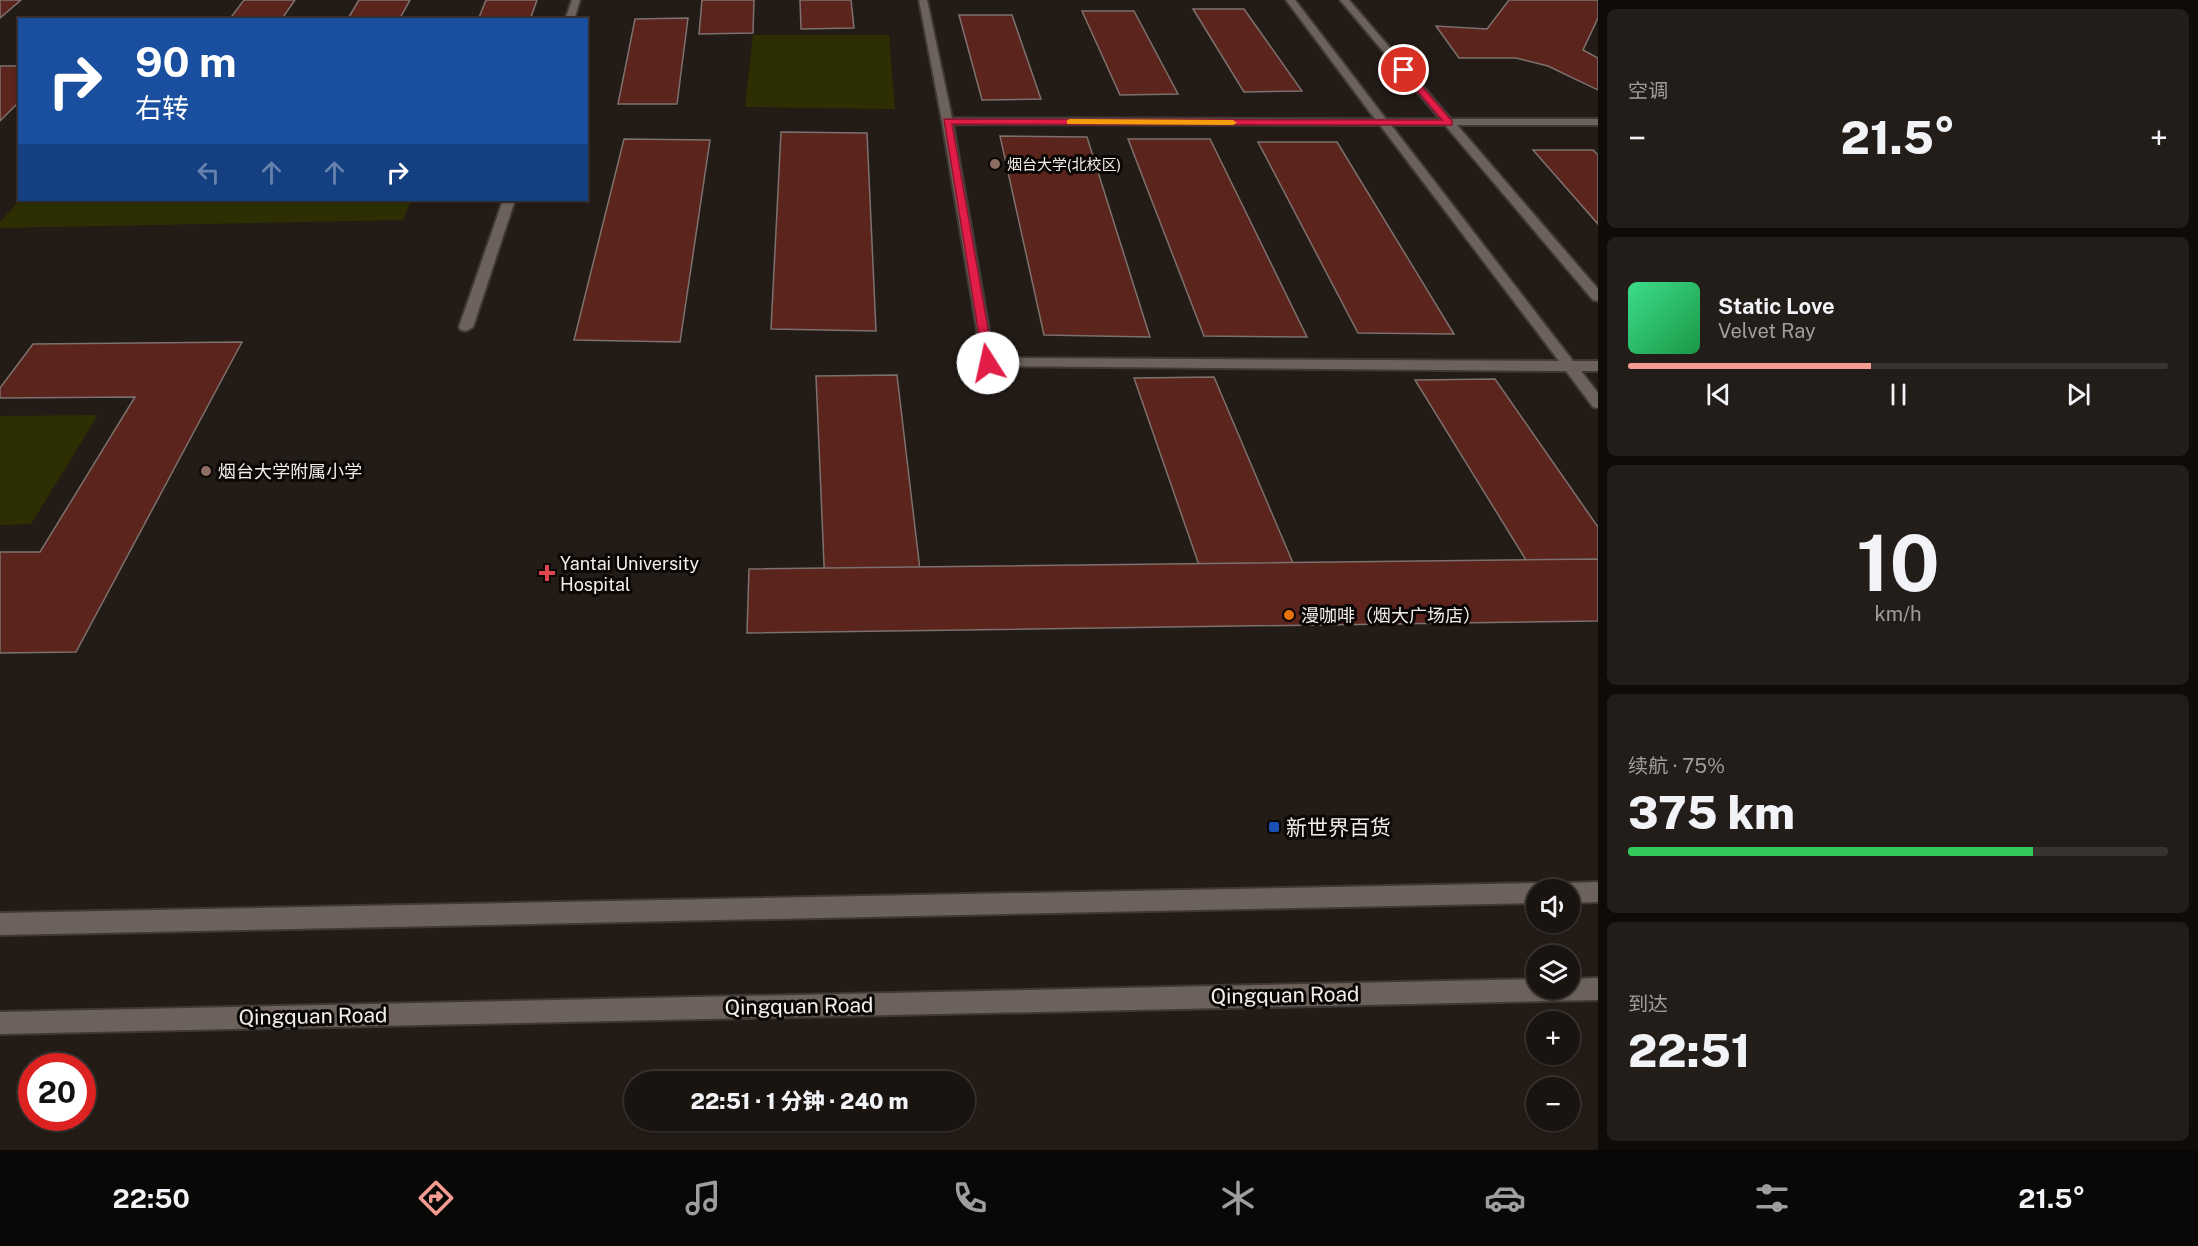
<!DOCTYPE html>
<html lang="zh">
<head>
<meta charset="utf-8">
<style>
  :root { --surface:#1a1410; --page:#231d19; --text:#f1f3f6; --muted:#9f9e9f; --line:#383330; --accent:#f59c92 }
  body { margin:0; font-family:"Public Sans","Noto Sans SC",sans-serif; background:var(--page); color:var(--text); height:100vh; display:flex; flex-direction:column; font-size:22px; white-space:nowrap }
  * { box-sizing:border-box; margin:0 }
  p { font-size:20px; color:var(--muted) }
  .icon { flex:none; width:33px; height:33px; fill:none; stroke:currentColor; stroke-width:2; stroke-linecap:round; stroke-linejoin:round }
  .map { position:relative; flex:1; overflow:hidden }
  .details { display:flex; flex-direction:column; gap:9px; padding:9px; background:#0e0b09; width:600px }
  .details>* { flex:none }
  .guide { position:absolute; left:18px; top:18px; width:570px; height:183px; border-radius:0px; box-shadow:0 2px 4px #0004,0 0 0 2px var(--line); background:#1a4fa0; color:#fff; overflow:hidden }
  .controls { position:absolute; left:1526px; top:879px; display:grid; gap:12px }
  .controls a { display:grid; place-items:center; width:54px; height:54px; border-radius:50%; background:var(--surface); box-shadow:0 2px 4px #0004,0 0 0 2px var(--line); font-size:30px }
  .speed { position:absolute; left:18px; top:1053px; display:flex; gap:12px; font-size:30px; font-weight:700; text-align:center }
  .speed>* { display:grid; place-content:center; width:78px; height:78px; border-radius:50%; background:var(--surface); box-shadow:0 2px 4px #0004,0 0 0 2px var(--line); line-height:1 }
  .speed .limit { border:9px solid #d22; background:#fff; color:#111 }
  .pin { position:absolute; display:grid; place-items:center; width:51px; height:51px; color:#fff; margin:-26px; border:3px solid #fff; border-radius:50%; box-shadow:0 2px 6px #0007 }
  .me { position:absolute; width:66px; margin:-33px; rotate:350deg; stroke-linejoin:round; filter:drop-shadow(0 0 4px #0008) }
  .turn { display:flex; align-items:center; gap:21px; height:126px; padding:0 18px; font-size:27px }
  .turn .icon { width:78px; height:78px; stroke-width:2.5 }
  .turn b { display:block; font-size:42px; line-height:51px }
  .lanes { display:flex; align-items:center; height:57px; padding:0 18px; background:#0003; justify-content:center; gap:30px; direction:ltr }
  .lanes .off { opacity:.35 }
  .big { font-size:45px; font-weight:800; line-height:1.1 }
  .details .card { flex:1; display:flex; flex-direction:column; justify-content:center; gap:9px; min-width:0; padding:0 21px; border-radius:9px; background:var(--page) }
  .details .dial { align-items:center; gap:0 }
  .dial b { font-size:78px; line-height:1 }
  .song { display:flex; align-items:center; gap:18px }
  .cover { width:72px; height:72px; border-radius:9px; background:linear-gradient(135deg,hsl(150 70% 55%),hsl(140 70% 35%)) }
  .played { height:6px; border-radius:3px; background:linear-gradient(90deg,var(--accent) 45%,var(--line) 45%) }
  .keys { display:flex; justify-content:space-around; direction:ltr }
  .heat { display:flex; justify-content:space-between; align-items:center; font-size:33px; direction:ltr }
  .charge { height:9px; border-radius:4px; background:linear-gradient(90deg,#34c759 75%,var(--line) 0) }
  .trip { position:absolute; left:624px; top:1071px; width:351px; height:60px; border-radius:30px; background:var(--surface); box-shadow:0 2px 4px #0004,0 0 0 2px var(--line); font-weight:800; line-height:60px; text-align:center }
  .dock { display:flex; height:96px; justify-content:space-around; align-items:center; background:#0a0806; color:var(--muted) }
  .dock .icon { width:42px; height:42px }
  .dock .active { color:var(--accent) }
  .dock b { font-size:27px; color:var(--text) }
  main { display:flex; flex:1; min-height:0 }
  .map>svg:first-child { display:block }
  .green { fill:#2d2f02 }
  .building { fill:#5b241d; stroke:#7d716e; stroke-width:1.5 }
  .lines { fill:none; stroke-linecap:round; stroke-linejoin:round }
  .service-casing { stroke:#3f3936; stroke-width:4 }
  .minor-casing { stroke:#3f3936; stroke-width:4 }
  .secondary-casing { stroke:#3f3936; stroke-width:4 }
  .service { fill:#6c625b; fill-rule:evenodd }
  .minor { fill:#6c625b; fill-rule:evenodd }
  .secondary { fill:#6c625b; fill-rule:evenodd }
  .route { fill:#e11d48; stroke:#92132f; stroke-width:1.5 }
  .slow { fill:#f59e0b }
  .education-dot { fill:#8d6e63; stroke:#0a0705; stroke-width:2 }
  .health-dot { fill:#e0444e; stroke:#0a0705; stroke-width:2 }
  .food-dot { fill:#e8710a; stroke:#0a0705; stroke-width:2 }
  .transit-dot { fill:#1a4fb4; stroke:#0a0705; stroke-width:2 }
  .labels { text-anchor:middle; dominant-baseline:central; stroke-width:6; stroke-linejoin:round; paint-order:stroke }
  .far-poi-label { font-size:15px; fill:#f4eeea; stroke:#0a0705; text-anchor:start }
  .poi-label { font-size:18px; fill:#f4eeea; stroke:#0a0705; text-anchor:start }
  .near-poi-label { font-size:21px; fill:#f4eeea; stroke:#0a0705; text-anchor:start }
  .near-street-label { font-size:21px; fill:#f4eeea; stroke:#0a0705 }
</style>
</head>
<body>
<main>
<div class="map">
<svg width="1598" height="1150" viewBox="0 0 1598 1150">
  <rect width="100%" height="100%" fill="#231b16"/>
  <g class="green">
    <path d="M753,35H889L895,109L745,107Z"/>
    <path d="M20,200H411L403,220L0,228V222Z"/>
    <path d="M98,415L31,524L0,525V416Z"/>
  </g>
  <g class="building">
    <path d="M0,0H21L0,18Z"/>
    <path d="M244,0H295L281,20H229Z"/>
    <path d="M359,0H410L399,20H347Z"/>
    <path d="M486,0H537L530,20H478Z"/>
    <path d="M702,0H754L753,33L699,34Z"/>
    <path d="M800,0H851L854,28L801,29Z"/>
    <path d="M1509,0H1598V18L1583,50L1598,58V90L1548,66L1516,58H1459L1436,26L1487,29Z"/>
    <path d="M1193,9H1244L1302,91L1244,92Z"/>
    <path d="M1082,11H1134L1178,94L1120,95Z"/>
    <path d="M959,15H1012L1041,99L982,100Z"/>
    <path d="M688,18L677,104H618L635,19Z"/>
    <path d="M0,66H20V101L0,121Z"/>
    <path d="M781,132L867,133L876,331L771,329Z"/>
    <path d="M1000,136L1087,137L1150,337L1044,335Z"/>
    <path d="M624,139L710,140L680,342L574,340Z"/>
    <path d="M1128,139H1210L1307,337L1204,336Z"/>
    <path d="M1258,142H1337L1454,334L1358,333Z"/>
    <path d="M1533,150H1593L1598,155V224Z"/>
    <path d="M242,342L76,652L0,653V552H40L135,397L0,398V388L33,344Z"/>
    <path d="M897,375L922,587L825,588L816,376Z"/>
    <path d="M1214,377L1304,589L1208,591L1134,378Z"/>
    <path d="M1495,379L1598,527V593L1547,594L1415,380Z"/>
    <path d="M1598,559V621L747,633L749,569Z"/>
  </g>
  <g class="lines">
    <g class="service-casing">
      <path id="service" d="M919,0H927L952,118L1375,119L1286,0H1295L1386,119H1440L1340,0H1349L1451,119H1598V125H1457L1598,289V301L1593,300L1445,125H1391L1573,361H1598V371H1581L1598,393V408L1593,407L1566,371L983,366L942,121ZM953,124L1380,125L1559,361L994,358Z"/>
    </g>
    <g class="minor-casing">
      <g id="minor">
        <path d="M572,0H580L574,20H565Z"/>
        <path d="M503,200H515L473,327L466,331L461,330L459,327Z"/>
      </g>
    </g>
    <g class="secondary-casing">
      <g id="secondary">
        <path d="M1598,882V902L1569,903V890H1560L1562,886L1569,883Z"/>
        <path d="M1536,883L1543,886L1545,890H1536V903L0,935V913Z"/>
        <path d="M1598,978V1000L0,1034V1012L1536,979V988H1569V979Z"/>
      </g>
    </g>
    <use href="#service" class="service"/>
    <use href="#minor" class="minor"/>
    <use href="#secondary" class="secondary"/>
  </g>
  <path class="route" d="M1401,69H1407L1452,121V125L952,124L994,363L988,367L984,366L944,119L1442,120L1401,72Z"/>
  <path class="slow" d="M1070,119L1233,120L1237,123L1233,125L1067,124V120Z"/>
  <g class="education-dot">
    <circle cx="995" cy="164" r="6"/>
    <circle cx="206" cy="471" r="6"/>
  </g>
  <path class="health-dot" d="M544 564h6v6h6v6h-6v6h-6v-6h-6v-6h6z"/>
  <circle class="food-dot" cx="1289" cy="615" r="6"/>
  <rect class="transit-dot" x="1268" y="821" width="12" height="12" rx="3"/>
  <g class="labels">
    <g class="far-poi-label">
      <text x="1007" y="164">烟台大学(北校区)</text>
    </g>
    <g class="poi-label">
      <text x="218" y="471">烟台大学附属小学</text>
      <text x="560" y="563">Yantai University<tspan x="560" dy="21">Hospital</tspan></text>
      <text x="1301" y="615">漫咖啡（烟大广场店）</text>
    </g>
    <g class="near-poi-label">
      <text x="1286" y="827">新世界百货</text>
    </g>
    <g class="near-street-label">
      <text transform="translate(1285 995) rotate(-1)">Qingquan Road</text>
      <text transform="translate(799 1006) rotate(-1)">Qingquan Road</text>
      <text transform="translate(313 1016) rotate(-1)">Qingquan Road</text>
    </g>
  </g>
</svg>
<div class="controls">
<a><svg class="icon" aria-label="sound" viewBox="0 0 24 24"><path d="M4 9h4l5-4v14l-5-4H4zM17 9q2 3 0 6"/></svg></a>
<a><svg class="icon" aria-label="layers" viewBox="0 0 24 24"><path d="M12 4l9 5-9 5-9-5zM3 14l9 5 9-5"/></svg></a>
<a>+</a>
<a>−</a>
</div>
<div class="speed"><div class="limit">20</div></div>
<div class="pin" style="left:1404px;top:70px;background:#d93025"><svg class="icon" aria-label="arrive" viewBox="0 0 24 24"><path d="M6 21V4h12l-3 4 3 4H6"/></svg></div>
<svg class="me" style="left:988px;top:363px" viewBox="-20 -20 40 40"><circle r="19" fill="#fff"/><path d="M0-13L10 11 0 6-10 11z" fill="#e11d48"/></svg>
<div class="trip">22:51 · 1 分钟 · 240 m</div>
<div class="guide">
<div class="turn"><svg class="icon" aria-label="right" viewBox="0 0 24 24"><path d="M7 20v-9h11M14 6l5 5-5 5"/></svg><div><b>90 m</b>右转</div></div>
<div class="lanes"><svg class="icon off" aria-label="left" viewBox="0 0 24 24"><path d="M17 20v-9H6M10 6l-5 5 5 5"/></svg><svg class="icon off" aria-label="ahead" viewBox="0 0 24 24"><path d="M12 20V5M6 11l6-6 6 6"/></svg><svg class="icon off" aria-label="ahead" viewBox="0 0 24 24"><path d="M12 20V5M6 11l6-6 6 6"/></svg><svg class="icon" aria-label="right" viewBox="0 0 24 24"><path d="M7 20v-9h11M14 6l5 5-5 5"/></svg></div>
</div>
</div>
<section class="details">
<div class="card"><p>空调</p>
<div class="heat"><a>−</a><b class="big">21.5°</b><a>+</a></div>
</div>
<div class="card">
<div class="song"><i class="cover"></i><div><b>Static Love</b><p>Velvet Ray</p></div></div>
<div class="played"></div>
<div class="keys"><svg class="icon" aria-label="previous" viewBox="0 0 24 24"><path d="M18 5L8 12l10 7zM5 5v14"/></svg><svg class="icon" aria-label="pause" viewBox="0 0 24 24"><path d="M8 5v14M16 5v14"/></svg><svg class="icon" aria-label="next" viewBox="0 0 24 24"><path d="M6 5l10 7-10 7zM19 5v14"/></svg></div>
</div>
<div class="card dial"><b>10</b><p>km/h</p></div>
<div class="card"><p>续航 · 75%</p><b class="big">375 km</b><div class="charge"></div></div>
<div class="card"><p>到达</p><b class="big">22:51</b></div>
</section>
</main>
<nav class="dock">
<b>22:50</b>
<svg class="icon active" aria-label="directions" viewBox="0 0 24 24"><path d="M12 3l9 9-9 9-9-9zM9 14v-3h6M13 9l2 2-2 2"/></svg>
<svg class="icon" aria-label="music" viewBox="0 0 24 24"><path d="M9 18V5l10-2v13"/><circle cx="6" cy="18" r="3"/><circle cx="16" cy="16" r="3"/></svg>
<svg class="icon" aria-label="phone" viewBox="0 0 24 24"><path d="M5 4h4l2 5-3 2q2 4 5 5l2-3 5 2v4C11 20 4 13 5 4z"/></svg>
<svg class="icon" aria-label="climate" viewBox="0 0 24 24"><path d="M12 3v18M4 7l16 10M4 17L20 7"/></svg>
<svg class="icon" aria-label="car" viewBox="0 0 24 24"><path d="M5 17H2v-5l4-1 3-4h7l3 4 3 1v5h-3M9 17h6M6 11h13"/><circle cx="7" cy="17" r="2"/><circle cx="17" cy="17" r="2"/></svg>
<svg class="icon" aria-label="filters" viewBox="0 0 24 24"><path d="M4 7h16M4 17h16"/><circle cx="9" cy="7" r="2"/><circle cx="15" cy="17" r="2"/></svg>
<b>21.5°</b>
</nav>
</body>
</html>
